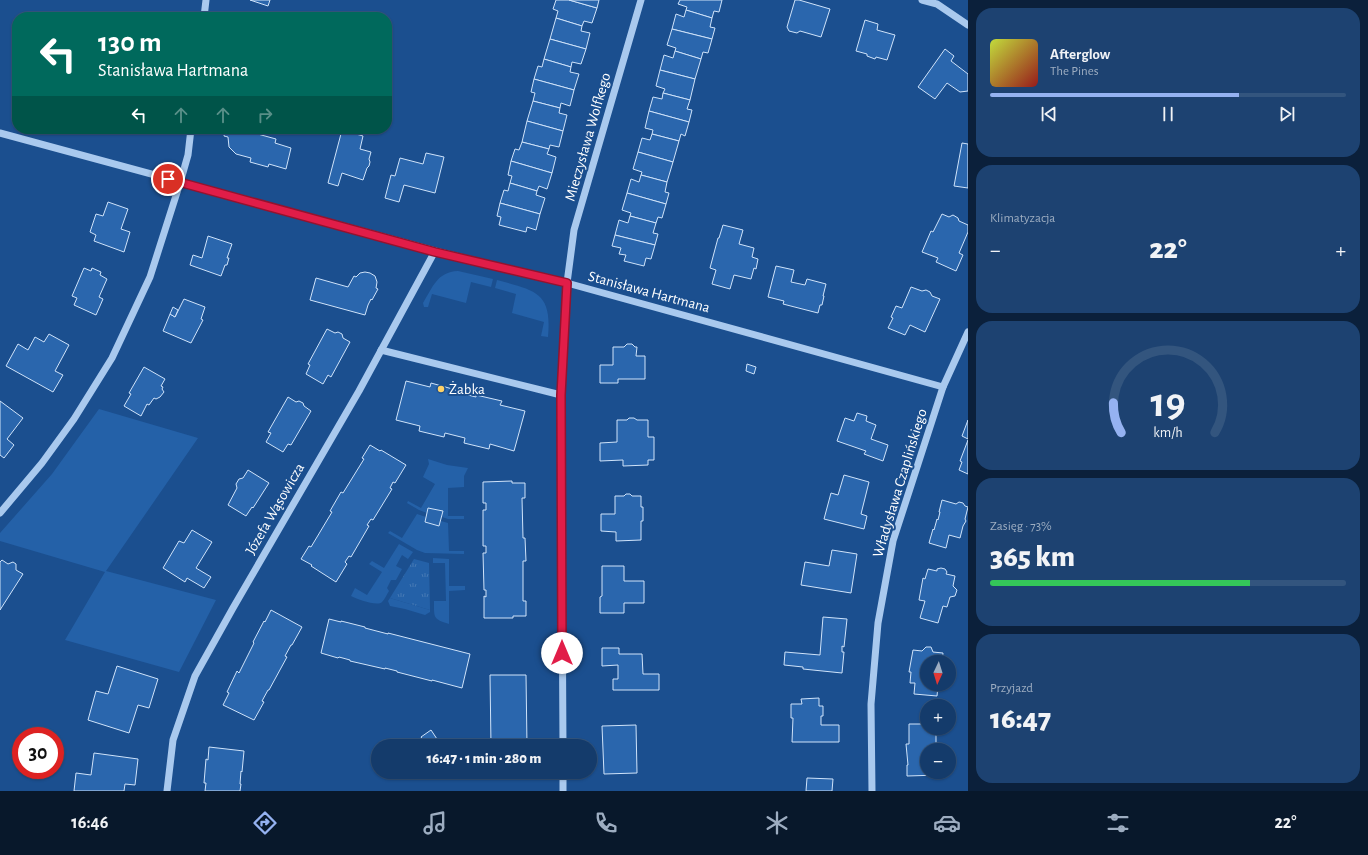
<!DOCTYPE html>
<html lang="pl">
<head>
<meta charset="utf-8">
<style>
  :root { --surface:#143b6b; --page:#1d4271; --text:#f1f3f6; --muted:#9dadc1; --line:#33557e; --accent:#95b2f1 }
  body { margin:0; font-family:"Alegreya Sans",sans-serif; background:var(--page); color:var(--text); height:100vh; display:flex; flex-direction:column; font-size:15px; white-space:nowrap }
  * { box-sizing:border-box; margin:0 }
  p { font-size:13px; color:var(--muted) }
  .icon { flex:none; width:22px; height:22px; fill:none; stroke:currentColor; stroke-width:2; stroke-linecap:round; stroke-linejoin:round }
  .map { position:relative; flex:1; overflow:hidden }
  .side { display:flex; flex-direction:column; gap:8px; padding:8px; background:#0b203b; width:400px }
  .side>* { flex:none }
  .banner { position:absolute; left:12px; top:12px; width:380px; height:122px; border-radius:16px; box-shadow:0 1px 3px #0004,0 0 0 1px var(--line); background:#00695c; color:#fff; overflow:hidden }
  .needle { width:26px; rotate:184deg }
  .buttons { position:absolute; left:920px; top:655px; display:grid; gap:8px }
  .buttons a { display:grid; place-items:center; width:36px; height:36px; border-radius:50%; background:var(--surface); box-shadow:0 1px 3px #0004,0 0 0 1px var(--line); font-size:20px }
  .speed { position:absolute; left:12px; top:727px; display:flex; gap:8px; font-size:20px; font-weight:700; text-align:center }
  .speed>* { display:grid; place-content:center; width:52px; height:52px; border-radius:50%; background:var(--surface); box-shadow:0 1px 3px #0004,0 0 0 1px var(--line); line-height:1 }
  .speed .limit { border:6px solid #d22; background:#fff; color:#111 }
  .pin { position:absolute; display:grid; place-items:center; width:34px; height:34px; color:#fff; margin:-17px; border:2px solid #fff; border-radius:50%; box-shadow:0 1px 4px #0007 }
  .me { position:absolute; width:44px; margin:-22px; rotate:0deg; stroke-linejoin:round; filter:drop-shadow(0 0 3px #0008) }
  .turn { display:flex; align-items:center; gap:14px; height:84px; padding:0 20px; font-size:18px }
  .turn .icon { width:52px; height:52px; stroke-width:2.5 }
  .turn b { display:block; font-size:28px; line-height:34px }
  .lanes { display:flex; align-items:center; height:38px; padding:0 20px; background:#0003; justify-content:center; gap:20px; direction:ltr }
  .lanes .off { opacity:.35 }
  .big { font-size:30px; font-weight:800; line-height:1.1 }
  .side .card { flex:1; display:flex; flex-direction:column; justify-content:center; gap:6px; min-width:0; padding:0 14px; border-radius:16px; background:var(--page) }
  .side .dial { align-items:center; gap:0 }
  .dial svg { height:104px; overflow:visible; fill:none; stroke:var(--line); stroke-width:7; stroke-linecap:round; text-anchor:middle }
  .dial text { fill:var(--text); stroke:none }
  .song { display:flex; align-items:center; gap:12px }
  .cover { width:48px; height:48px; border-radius:6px; background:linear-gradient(135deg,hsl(70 70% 55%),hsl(0 70% 35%)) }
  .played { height:4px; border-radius:2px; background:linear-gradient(90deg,var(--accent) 70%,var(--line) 70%) }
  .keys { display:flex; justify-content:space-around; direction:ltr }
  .heat { display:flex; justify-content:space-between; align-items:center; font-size:22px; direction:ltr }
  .charge { height:6px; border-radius:3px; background:linear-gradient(90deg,#34c759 73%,var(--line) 0) }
  .trip { position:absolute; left:371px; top:739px; width:226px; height:40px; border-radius:20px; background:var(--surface); box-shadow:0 1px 3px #0004,0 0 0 1px var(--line); font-weight:800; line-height:40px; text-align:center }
  .tab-bar { display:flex; height:64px; justify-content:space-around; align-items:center; background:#08182b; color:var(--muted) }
  .tab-bar .icon { width:28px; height:28px }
  .tab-bar .current { color:var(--accent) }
  .tab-bar b { font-size:18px; color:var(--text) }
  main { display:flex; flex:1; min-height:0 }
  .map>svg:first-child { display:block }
  .grass { fill:#2461a8 }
  .park { fill:url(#park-tufts) }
  .building { fill:#2a66ad; stroke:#cfe3fa }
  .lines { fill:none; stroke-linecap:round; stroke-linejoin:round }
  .minor { stroke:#a9c9ee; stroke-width:7 }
  .route-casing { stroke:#92132f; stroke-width:10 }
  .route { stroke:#e11d48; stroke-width:7 }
  .poi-dot { fill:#ffd166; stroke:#1b4f8f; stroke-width:1.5 }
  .labels { text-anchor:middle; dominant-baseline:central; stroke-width:4; stroke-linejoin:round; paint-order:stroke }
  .street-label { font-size:15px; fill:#fff; stroke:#1b4f8f }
  .poi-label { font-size:15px; fill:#fff; stroke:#1b4f8f; text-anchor:start }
</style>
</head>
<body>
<main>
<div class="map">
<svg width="968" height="791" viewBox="0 0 968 791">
  <defs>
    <pattern id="park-tufts" width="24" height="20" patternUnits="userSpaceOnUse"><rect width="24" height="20" fill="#2461a8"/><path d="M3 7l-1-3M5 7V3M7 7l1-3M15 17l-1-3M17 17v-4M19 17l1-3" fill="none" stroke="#4579b5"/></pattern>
  </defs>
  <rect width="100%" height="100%" fill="#1b4f8f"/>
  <g class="grass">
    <path d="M458,271L493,279L491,287L471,282L466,303L432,294L428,307H424L423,303C433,287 437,272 458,271Z"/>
    <path d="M497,280C536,291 552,292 548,337L541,336L544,322L512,313L516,294L495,288Z"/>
    <path d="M99,409L198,438L106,571L216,600L179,672L65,640L105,572L0,541V533L52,474Z"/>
    <path d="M428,459L447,465L468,468L464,476V487L448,488V516H464V519H448L442,517L443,511L429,508L427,513L419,510L407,503L408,501L421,508L435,484L423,477L429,464Z"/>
    <path d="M417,514L426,517L425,522L439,526L441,521L448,523L449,551H464V554L425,553L417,550L388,533L390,531L402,538Z"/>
    <path d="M399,544L413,552L408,559L402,555L396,566L402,569L396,580H391L387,588L389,591C387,594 385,599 382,602C378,607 357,599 351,596L355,588L367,595L382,572L369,564L372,561L384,568Z"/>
    <path d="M433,558L449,559V586H465V590L449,591V624C433,619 434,618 434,601H446L445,563H433Z"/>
    <path d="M390,598L430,610V612L425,615L405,609L390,606L388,601Z"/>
  </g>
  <path class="park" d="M414,559L429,563L430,610L390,598Z"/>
  <g class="building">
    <path d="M250,0H270L268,6Z"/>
    <path d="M556,0H569L597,8L592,23L584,21L582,26L556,18L558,11L553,9Z"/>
    <path d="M569,0H599L597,8Z"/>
    <path d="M680,0H722L719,12L714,11L712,18L686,10L687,7L678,4Z"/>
    <path d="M795,0H799L830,9L821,37L800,31L797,33L789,31L787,27Z"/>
    <path d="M686,10L712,18L710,27L715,28L712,39L672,29L676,14L684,17Z"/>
    <path d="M126,12L152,15V17H126Z"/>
    <path d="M556,18L582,26L581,31L590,33L586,49L550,39Z"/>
    <path d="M865,20L878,24L877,30L895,35L887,60L876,57L875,59L867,56V54L856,51Z"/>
    <path d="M672,29L712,39L708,53L703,52L701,59L675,51L676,48L667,45Z"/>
    <path d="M550,39L586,49L581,64L572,62L571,67L544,59Z"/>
    <path d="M945,49L954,56L951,61L968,74V91L960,92L947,83L935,99L918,87Z"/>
    <path d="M675,51L701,59L695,79L660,70L664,55L673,58Z"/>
    <path d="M544,59L571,67L570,72L579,74L574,90L534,79L538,66L542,67Z"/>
    <path d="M660,70L695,79L690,100L663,93L665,89L656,86Z"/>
    <path d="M534,79L574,90L570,106L561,103L560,108L533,101L535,93L531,92Z"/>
    <path d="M663,93L690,100L687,109L692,110L689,122L649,111L653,97L662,99Z"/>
    <path d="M533,101L560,108L559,113L567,115L563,131L527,121Z"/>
    <path d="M649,111L689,122L685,136L681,134L679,141L652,134L653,130L645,128Z"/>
    <path d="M527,121L563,131L559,147L550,145L549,149L522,142Z"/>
    <path d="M225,129H254V133L276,139L275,143L291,148L286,169L269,164L268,167L250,162L251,158L236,154L229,147L228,137L224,136Z"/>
    <path d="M342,130L363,136L360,149L371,152L369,159L370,162L369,166L367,168L363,180L342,173L338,186L328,183Z"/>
    <path d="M652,134L679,141L673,162L638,152L642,138L650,140Z"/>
    <path d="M522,142L549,149L547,154L556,157L552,173L511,161L515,149L519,150Z"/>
    <path d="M962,143L968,144V188L954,186Z"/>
    <path d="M638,152L673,162L667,182L641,175L642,172L633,169Z"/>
    <path d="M426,153L444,157L435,193L404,185L399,202L385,198L391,175L395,176L400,158L423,164Z"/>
    <path d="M511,161L552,173L547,189L539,186L537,191L510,183L512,176L508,175Z"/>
    <path d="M641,175L667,182L665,192L669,193L666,204L627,193L631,179L639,182Z"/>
    <path d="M510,183L537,191L536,195L545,198L540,214L500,203L504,190L508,191Z"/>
    <path d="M627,193L666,204L662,218L658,217L656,223L630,216L631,213L622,210Z"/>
    <path d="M108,202L128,209L121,229L130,232L124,252L94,241L96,235L90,232L96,214L103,216Z"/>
    <path d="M500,203L540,214L536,230L527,227L526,232L499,225L501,217L497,216Z"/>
    <path d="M942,214L949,217L953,215L958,218L959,221L968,225V232L959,253L963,255L956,271L936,262L938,258L922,252L931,231L933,232Z"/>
    <path d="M630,216L656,223L653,233L658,234L655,245L615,235L619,220L628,223Z"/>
    <path d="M723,225L743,230L739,244L754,248L752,257L758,259L756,269L754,268L751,279L734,275L730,289L712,284L716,270L710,268L718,238H719Z"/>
    <path d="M615,235L655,245L651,259L646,258L644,266L624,261L626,255L619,254L621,248L612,246Z"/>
    <path d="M208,236L232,244L227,258H229L227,265H225L221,276L190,265L193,255L202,258Z"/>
    <path d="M776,266L794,270L791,282L805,285L807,279L826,284L823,296H824L822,305H820L818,313L783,304L784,301L768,297Z"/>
    <path d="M84,268L91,271L92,268L101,272L100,275L107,279L99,297L103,299L96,315L74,305L77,298L72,296Z"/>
    <path d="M365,272L370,273L375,276L377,282L376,288L378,289L372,300L371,299L368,305L365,315L310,300L316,278L348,287L354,276L356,277L360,273Z"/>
    <path d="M911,287L922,291L926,290L930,292L932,296L940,299L925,332L910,325L905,335L888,328L893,318L891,317L896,306L902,308Z"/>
    <path d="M184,299L205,307L201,319L203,320L191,343L163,331L170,314L175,317Z"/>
    <path d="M173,307L178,310L175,317L170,314Z"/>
    <path d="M327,329L335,333L338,332L342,334L343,338L350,342L331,377L328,375L323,384L306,374L310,365L308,364Z"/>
    <path d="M49,334L69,345L55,371L63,375L53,392L6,366L18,344L28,350L35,337L44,342Z"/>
    <path d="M627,344H632L635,347H637L636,356H645V379H618V383H600V365H613V347H624Z"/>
    <path d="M747,364L756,367L754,374L746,371Z"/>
    <path d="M144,367L165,379L161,386L163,387L162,389L164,392L160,397L156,399L154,398L149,405L147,404L141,416L124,406L131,394L129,393Z"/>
    <path d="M406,381L430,387L431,383L456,390V392L476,397V395L502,401L500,405L525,411L514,451L490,444L489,449L464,443L465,438L445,433L444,437L419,431L420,426L396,420Z"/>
    <path d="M288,397L296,402L299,401L303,403L304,406L311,411L291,445L288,444L283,452L266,442L271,433L268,432Z"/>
    <path d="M0,401L23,418L7,439L14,445L4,458L0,455Z"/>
    <path d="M857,413L867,416L866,421L876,425L871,439L888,445L883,461L864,454L866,451L837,441L845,418L854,421Z"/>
    <path d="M629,418H634L637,420H648V437H654V460H648V465L623,466V460L600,461V443L617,442V420H627Z"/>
    <path d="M968,420V439L962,436Z"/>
    <path d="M968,440V474L959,470L962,462L960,461Z"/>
    <path d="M370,445L380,451L381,450L406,465L395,483L393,482L390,488L392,489L373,520L371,519L367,525L369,526L351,557L349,556L345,562L347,564L336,582L311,566L312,565L301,559L309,546L311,547L332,512L330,511L341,492L343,493L364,459L362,458Z"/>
    <path d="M248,470L269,483L253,508L252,507L246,516L228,505L237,488L236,484L239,479L243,478Z"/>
    <path d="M844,475L869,482L861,514L867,516L864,529L824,519L831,493L838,495Z"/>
    <path d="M512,481V483H525V498H522L523,538H525L526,561H523V601H526V616H513V618H484V596L486,597V590H484L483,553H486V546H483V510H486V503H483V482Z"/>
    <path d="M626,494H630L632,496H641V507H643V521H641V540L616,541V532L601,531V514H615V496H624Z"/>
    <path d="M942,500L956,504L959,502L963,503L965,506L968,507L965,519L966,521L963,526L960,538L949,535L946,548L929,543L933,529L934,530L937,519L938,520L940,512H939Z"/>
    <path d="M428,508L443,511L439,526L425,522Z"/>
    <path d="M192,530L212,542L196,568L211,577L204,588L187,578L185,582L163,568L179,541L184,543Z"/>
    <path d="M832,550L857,554L851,593L801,585L805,562L829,566Z"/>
    <path d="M2,560L8,564L13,562L16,564V570L23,574L0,610V562Z"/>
    <path d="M602,566H624V581H644V603H624V613H600V597L602,596Z"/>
    <path d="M941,568L945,569L947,572L946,574L955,576L953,586L957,590L955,596L950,597L947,607L943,606L938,623L920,618L925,601L919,600L923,578L925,579L928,569L937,571V569Z"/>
    <path d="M271,610L302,627L292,645H291L285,656L287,657L269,690H268L262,701L264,702L254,720L223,705L229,693L227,692L237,671L239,673L254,643L253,642L264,621L265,622Z"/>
    <path d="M823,617L847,619L844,647L842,646V652H844L842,673L803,669V667L784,665L785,652L820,655Z"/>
    <path d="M329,619L341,622V621L365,627V628L388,634V633L470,654L462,688L432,680V681L397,672V671L385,668V669L350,661V660L339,657L338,658L321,653Z"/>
    <path d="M926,647H931L933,652L943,653L942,662H927V684H940L938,686L937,696L914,694L915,683H910L911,672H909L913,650L922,651Z"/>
    <path d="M602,648H619V654H642L643,674H659V690H613V679H618V665L602,666Z"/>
    <path d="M117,666L158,679L149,708L138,705L129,733L88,720L96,691L108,694Z"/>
    <path d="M490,675H526L527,746H491Z"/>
    <path d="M819,698V706H823V716H821V725H839V742H792L793,718H791V704H802L801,699Z"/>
    <path d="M909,724H927V728H936V743H939V750H927V772H940V775L907,776V765H908L906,744H909Z"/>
    <path d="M636,725L637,773L604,774L602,726Z"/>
    <path d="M431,730L439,742L433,746H427L421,737Z"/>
    <path d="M209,747L244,751L242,772L241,771L240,784H241L240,791H205L206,783H204L206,759L208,760Z"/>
    <path d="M94,753L138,759L135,785L125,784L124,791H74L76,773L91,775Z"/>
    <path d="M807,778L833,779L832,791H806Z"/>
  </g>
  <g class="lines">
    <g class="minor">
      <path d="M922,0L937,4L968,25"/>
      <path d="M204,17L206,0"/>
      <path d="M0,133L435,251L567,283L943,387"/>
      <path d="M381,350L561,395"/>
      <path d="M0,513L42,463L74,419L112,358L150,277L180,183L188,155L191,129"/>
      <path d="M563,746L561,395L567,283L574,230L641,0"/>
      <path d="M563,772V791"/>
      <path d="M167,791L173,740L195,676L233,608L359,391L435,251"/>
      <path d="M872,791L871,704L878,623L893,541L943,387L968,332"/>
    </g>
  </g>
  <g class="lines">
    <g class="route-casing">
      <path id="route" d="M168,179L435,252L567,283L561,395L562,653"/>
    </g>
    <use href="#route" class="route"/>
  </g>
  <circle class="poi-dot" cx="441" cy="389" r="4"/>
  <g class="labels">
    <g class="street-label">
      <text transform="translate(588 137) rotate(-74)">Mieczysława Wolfkego</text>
      <text transform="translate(649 292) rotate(15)">Stanisława Hartmana</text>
      <text transform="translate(900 483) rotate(-73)">Władysława Czaplińskiego</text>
      <text transform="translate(275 509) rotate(-60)">Józefa Wąsowicza</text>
    </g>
    <g class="poi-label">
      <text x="449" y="389">Żabka</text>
    </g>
  </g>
</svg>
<div class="buttons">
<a><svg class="needle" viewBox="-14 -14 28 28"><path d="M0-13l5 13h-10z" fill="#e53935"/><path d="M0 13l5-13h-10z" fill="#9dadc1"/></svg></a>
<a>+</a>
<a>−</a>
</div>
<div class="speed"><div class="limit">30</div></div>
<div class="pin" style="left:168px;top:179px;background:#d93025"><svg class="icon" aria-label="arrive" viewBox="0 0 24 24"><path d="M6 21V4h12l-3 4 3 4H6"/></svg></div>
<svg class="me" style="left:562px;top:653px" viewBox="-20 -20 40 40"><circle r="19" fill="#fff"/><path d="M0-13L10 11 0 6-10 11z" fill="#e11d48"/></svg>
<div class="trip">16:47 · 1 min · 280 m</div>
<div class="banner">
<div class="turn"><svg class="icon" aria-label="left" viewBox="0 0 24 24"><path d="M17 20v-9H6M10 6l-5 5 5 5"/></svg><div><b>130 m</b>Stanisława Hartmana</div></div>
<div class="lanes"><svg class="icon" aria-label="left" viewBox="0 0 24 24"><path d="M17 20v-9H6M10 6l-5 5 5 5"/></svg><svg class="icon off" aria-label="ahead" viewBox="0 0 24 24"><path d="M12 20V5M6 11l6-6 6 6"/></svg><svg class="icon off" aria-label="ahead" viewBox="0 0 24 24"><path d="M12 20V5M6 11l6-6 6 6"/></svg><svg class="icon off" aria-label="right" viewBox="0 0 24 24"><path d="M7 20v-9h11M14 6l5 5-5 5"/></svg></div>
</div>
</div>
<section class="side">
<div class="card">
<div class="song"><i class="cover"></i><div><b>Afterglow</b><p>The Pines</p></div></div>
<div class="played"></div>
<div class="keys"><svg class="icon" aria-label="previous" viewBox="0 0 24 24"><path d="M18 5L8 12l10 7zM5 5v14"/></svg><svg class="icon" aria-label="pause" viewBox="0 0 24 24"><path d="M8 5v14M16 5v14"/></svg><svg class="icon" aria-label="next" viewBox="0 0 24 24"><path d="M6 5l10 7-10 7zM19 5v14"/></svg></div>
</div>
<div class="card"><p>Klimatyzacja</p>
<div class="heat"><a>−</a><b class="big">22°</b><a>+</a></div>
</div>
<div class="card dial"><svg viewBox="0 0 100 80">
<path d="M14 69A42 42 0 1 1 86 69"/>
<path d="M14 69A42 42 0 0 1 8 46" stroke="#95b2f1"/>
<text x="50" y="56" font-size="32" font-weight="700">19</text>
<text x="50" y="72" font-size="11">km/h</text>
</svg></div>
<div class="card"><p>Zasięg · 73%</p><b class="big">365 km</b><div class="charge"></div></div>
<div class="card"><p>Przyjazd</p><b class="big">16:47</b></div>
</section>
</main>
<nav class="tab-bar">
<b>16:46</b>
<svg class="icon current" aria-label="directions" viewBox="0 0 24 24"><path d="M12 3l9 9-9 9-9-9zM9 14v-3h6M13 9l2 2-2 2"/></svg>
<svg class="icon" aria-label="music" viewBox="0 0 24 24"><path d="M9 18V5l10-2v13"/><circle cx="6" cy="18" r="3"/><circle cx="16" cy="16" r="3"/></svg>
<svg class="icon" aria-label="phone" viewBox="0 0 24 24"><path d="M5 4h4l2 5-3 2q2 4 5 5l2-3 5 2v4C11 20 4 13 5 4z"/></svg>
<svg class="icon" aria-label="climate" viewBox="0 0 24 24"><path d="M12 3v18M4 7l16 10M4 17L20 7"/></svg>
<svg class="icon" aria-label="car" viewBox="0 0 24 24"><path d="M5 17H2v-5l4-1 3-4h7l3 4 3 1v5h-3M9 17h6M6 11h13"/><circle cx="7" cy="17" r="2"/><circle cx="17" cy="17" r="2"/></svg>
<svg class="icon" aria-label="filters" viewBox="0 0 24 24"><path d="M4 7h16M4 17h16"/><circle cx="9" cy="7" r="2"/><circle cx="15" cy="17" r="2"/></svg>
<b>22°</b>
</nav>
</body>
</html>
